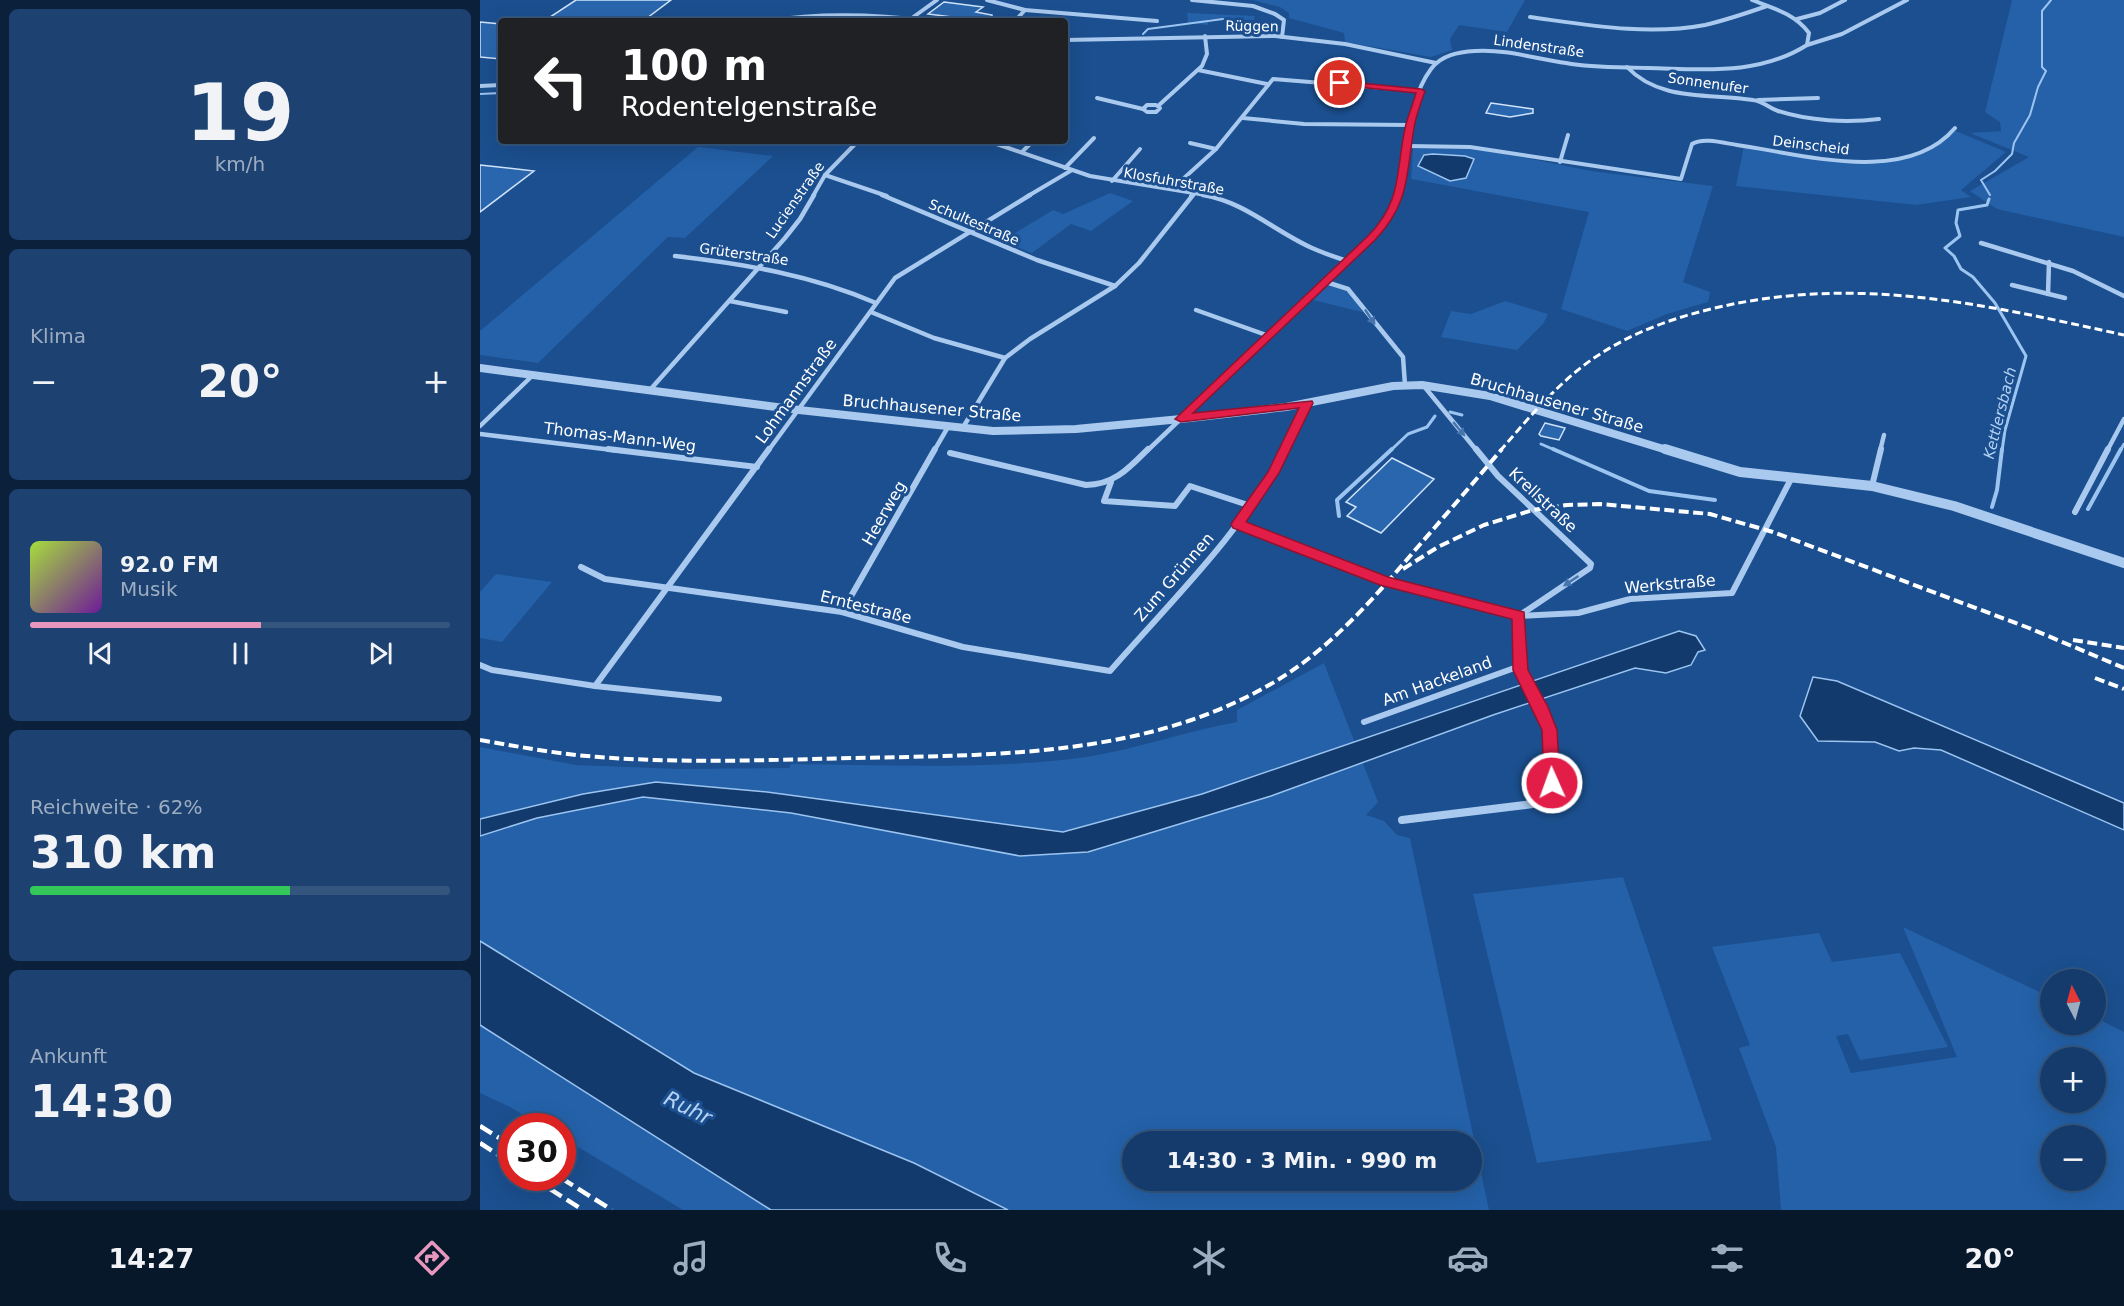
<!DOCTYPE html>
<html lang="de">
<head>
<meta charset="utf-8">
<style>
  :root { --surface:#143b6b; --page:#1d4271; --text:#f1f3f6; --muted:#9dadc1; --line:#33557e; --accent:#e797bd }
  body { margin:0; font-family:"DejaVu Sans",sans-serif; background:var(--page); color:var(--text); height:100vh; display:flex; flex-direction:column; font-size:22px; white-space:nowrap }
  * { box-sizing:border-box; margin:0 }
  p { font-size:20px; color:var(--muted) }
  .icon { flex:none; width:33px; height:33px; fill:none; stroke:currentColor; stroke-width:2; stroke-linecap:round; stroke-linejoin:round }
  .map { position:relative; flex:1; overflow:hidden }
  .panel { display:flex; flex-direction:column; gap:9px; padding:9px; background:#0b203b; width:480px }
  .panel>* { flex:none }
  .banner { position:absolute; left:18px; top:18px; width:570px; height:126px; border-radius:6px; box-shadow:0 6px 24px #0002,0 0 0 2px var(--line); background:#202124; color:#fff; overflow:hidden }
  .needle { width:39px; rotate:354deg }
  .buttons { position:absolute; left:1560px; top:969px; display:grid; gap:12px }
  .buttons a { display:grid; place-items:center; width:66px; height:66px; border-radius:50%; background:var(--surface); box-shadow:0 6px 24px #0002,0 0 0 2px var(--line); font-size:30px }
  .speed { position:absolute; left:18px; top:1113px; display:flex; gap:12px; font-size:30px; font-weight:700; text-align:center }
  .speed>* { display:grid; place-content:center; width:78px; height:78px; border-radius:50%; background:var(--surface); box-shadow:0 6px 24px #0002,0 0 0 2px var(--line); line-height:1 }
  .speed .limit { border:9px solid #d22; background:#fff; color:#111 }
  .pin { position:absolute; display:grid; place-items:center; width:51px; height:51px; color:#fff; margin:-26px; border:3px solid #fff; border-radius:50%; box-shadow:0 2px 6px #0007 }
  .me { position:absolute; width:66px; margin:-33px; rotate:358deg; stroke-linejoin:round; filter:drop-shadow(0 0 4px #0008) }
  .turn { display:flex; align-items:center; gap:21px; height:126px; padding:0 24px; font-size:27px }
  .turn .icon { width:78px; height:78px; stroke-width:2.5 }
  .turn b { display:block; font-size:42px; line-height:51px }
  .big { font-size:45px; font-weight:800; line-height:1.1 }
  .panel .widget { flex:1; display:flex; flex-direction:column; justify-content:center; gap:9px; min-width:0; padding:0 21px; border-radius:9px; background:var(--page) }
  .panel .dial { align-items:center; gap:0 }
  .dial b { font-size:78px; line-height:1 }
  .song { display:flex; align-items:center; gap:18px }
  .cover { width:72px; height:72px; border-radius:9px; background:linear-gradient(135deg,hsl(80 70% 55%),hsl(280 70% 35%)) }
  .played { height:6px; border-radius:3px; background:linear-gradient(90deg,var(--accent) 55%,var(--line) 55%) }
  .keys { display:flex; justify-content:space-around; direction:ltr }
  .heat { display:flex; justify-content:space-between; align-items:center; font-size:33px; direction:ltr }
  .charge { height:9px; border-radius:4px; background:linear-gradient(90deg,#34c759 62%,var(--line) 0) }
  .trip { position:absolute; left:642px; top:1131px; width:360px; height:60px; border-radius:30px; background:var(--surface); box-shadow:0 6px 24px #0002,0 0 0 2px var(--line); font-weight:800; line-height:60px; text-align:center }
  .menu { display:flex; height:96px; justify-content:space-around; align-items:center; background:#08182b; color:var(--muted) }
  .menu .icon { width:42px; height:42px }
  .menu .current { color:var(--accent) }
  .menu b { font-size:27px; color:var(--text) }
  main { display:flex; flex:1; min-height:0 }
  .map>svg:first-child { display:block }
  .green { fill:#2461a8; fill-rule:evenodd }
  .water { fill:#123a6d; stroke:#9cc4f0; stroke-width:1.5 }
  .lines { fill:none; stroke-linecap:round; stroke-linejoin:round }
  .stream-far2 { stroke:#9cc4f0; stroke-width:2 }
  .stream-far1 { stroke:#9cc4f0; stroke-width:3 }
  .stream { stroke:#9cc4f0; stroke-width:4 }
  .building { fill:#2a66ad; stroke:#cfe3fa; stroke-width:1.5 }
  .minor-far3 { stroke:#a9c9ee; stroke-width:4 }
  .minor-far2 { stroke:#a9c9ee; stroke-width:4.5 }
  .minor-far1 { stroke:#a9c9ee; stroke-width:6 }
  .minor { stroke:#a9c9ee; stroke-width:8 }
  .tertiary-far1 { stroke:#a9c9ee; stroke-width:8 }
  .tertiary { stroke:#a9c9ee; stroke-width:10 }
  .rail-far2 { stroke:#fff; stroke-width:3; stroke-dasharray:8 4; stroke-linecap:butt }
  .rail-far1 { stroke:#fff; stroke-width:4; stroke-dasharray:10 4.5; stroke-linecap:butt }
  .rail { stroke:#fff; stroke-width:4.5; stroke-dasharray:14 6; stroke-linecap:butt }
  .oneway { fill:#4674ac }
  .route { fill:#e11d48; stroke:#92132f; stroke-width:1.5 }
  .labels { text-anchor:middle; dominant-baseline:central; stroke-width:6; stroke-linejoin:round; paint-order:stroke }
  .far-street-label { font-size:14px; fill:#fff; stroke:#1b4f8f }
  .far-water-label { font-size:15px; font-style:italic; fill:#b5d3f5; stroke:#1b4f8f }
  .street-label { font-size:16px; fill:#fff; stroke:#1b4f8f }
  .near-water-label { font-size:21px; font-style:italic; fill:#b5d3f5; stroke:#1b4f8f }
</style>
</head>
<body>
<main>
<section class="panel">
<div class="widget dial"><b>19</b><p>km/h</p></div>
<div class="widget"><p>Klima</p>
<div class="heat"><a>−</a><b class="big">20°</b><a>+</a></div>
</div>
<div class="widget">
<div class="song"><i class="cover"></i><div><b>92.0 FM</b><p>Musik</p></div></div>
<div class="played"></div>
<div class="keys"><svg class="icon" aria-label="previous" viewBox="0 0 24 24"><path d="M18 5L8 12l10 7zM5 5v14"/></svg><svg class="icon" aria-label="pause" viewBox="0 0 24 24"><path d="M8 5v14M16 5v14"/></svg><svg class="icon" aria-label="next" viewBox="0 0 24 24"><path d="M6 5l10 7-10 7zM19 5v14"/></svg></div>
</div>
<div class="widget"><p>Reichweite · 62%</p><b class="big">310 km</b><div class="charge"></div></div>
<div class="widget"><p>Ankunft</p><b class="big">14:30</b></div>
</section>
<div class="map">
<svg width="1644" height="1210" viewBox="0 0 1644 1210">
  <rect width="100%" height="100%" fill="#1b4f8f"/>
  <g class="green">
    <path d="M772,0H1045L1027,32L979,25L970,39L972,50L951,57L865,42L864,33L809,18V13L800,7Z"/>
    <path d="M1532,0H1644V237L1517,209L1490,191L1549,157L1490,133L1521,131L1520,122L1505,112Z"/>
    <path d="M707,13L775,16L774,20L728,19V25L708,23Z"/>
    <path d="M1471,129L1526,152L1481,190L1491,197L1436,205L1256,186L1264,146C1323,154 1428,181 1471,129Z"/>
    <path d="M218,147L293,156L205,238L188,237L58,363L0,355V331Z"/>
    <path d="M933,148L1001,149L1111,171L1233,186L1203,282L1230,292L1228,302L1187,314L1147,331L1081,309L1109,212L931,179Z"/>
    <path d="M630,193L653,201L611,231L591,224L552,253L522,241L573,210L583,214Z"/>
    <path d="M849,285L873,294L882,312L833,300Z"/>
    <path d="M1025,301L1068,314L1063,324L1037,350L961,337L971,311L991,314Z"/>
    <path d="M16,574L72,582L22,642L0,638V592Z"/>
    <path d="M844,663L898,802L886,815L904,821L917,835L930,838L1009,1210H528L434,1163L214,1073L0,941V836L57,818L108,806L103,794L0,819V747L96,765L200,769L309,768L311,764C408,765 511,770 606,757C657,749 706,731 757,722V710ZM652,1142H992V1180H652Z"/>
    <path d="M1143,877L1232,1140L1057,1163L993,894Z"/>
    <path d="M1423,927L1570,997V1024H1616V1018L1644,1032V1210H1301L1296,1147L1259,1048L1270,1045L1232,947L1339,933L1352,962L1420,953L1468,1047L1380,1060L1368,1034L1356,1036L1371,1073L1477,1057ZM1570,1058H1616V1102H1570ZM1570,1136H1616V1180H1570Z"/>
    <path d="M0,1025L291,1210H203L83,1138L82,1126H63L28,1106L0,1093Z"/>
  </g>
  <g class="water">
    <path d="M953,154L985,156L994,159L986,178L970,181L938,166L944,155Z"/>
    <path d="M1199,631L1216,636L1225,650L1218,652L1211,665L1186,673L1155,668L1013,715L791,796L608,852L540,856L311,813L163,797L57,818L0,836V819L103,794L176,782L287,792L583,832L722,794Z"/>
    <path d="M1333,677L1357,681L1644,803V830L1461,750L1434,748L1419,751L1395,742L1338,741L1320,716Z"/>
    <path d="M0,941L214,1073L434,1163L528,1210H291L0,1025Z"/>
  </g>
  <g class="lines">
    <g class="stream-far2">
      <path d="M663,34L668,29L743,19"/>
      <path d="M0,94L21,93"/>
      <path d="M1510,195L1501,180L1515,171L1532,154L1534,143L1550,115L1558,87L1566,71L1562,67V11L1571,0"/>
    </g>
    <g class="stream-far1">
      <path d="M1509,199L1507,205L1478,210L1476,223L1480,236L1465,248L1474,256L1481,269L1493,277L1515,303L1546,356L1525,430L1522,451"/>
      <path d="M970,412L982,415"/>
      <path d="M1061,444L1077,451"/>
      <path d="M910,451L928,434L947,427L955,416"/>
      <path d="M1640,451L1644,444"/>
    </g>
    <g class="stream">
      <path d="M1073,449L1169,491L1235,500"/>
      <path d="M1512,507L1517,490L1522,449"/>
      <path d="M1608,509L1641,449"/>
      <path d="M859,516L857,500L912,449"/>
    </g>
  </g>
  <g class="building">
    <path d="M96,0H191L163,21H64Z"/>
    <path d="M464,2L503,7L496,12L512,15L511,21H472L475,19L470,18L472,17L448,14Z"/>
    <path d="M0,22L21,24V59L0,57Z"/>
    <path d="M1011,103L1053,109V113L1030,117L1006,113Z"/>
    <path d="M0,165L54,171L0,212Z"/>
    <path d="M1065,423L1085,428L1079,440L1061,436L1059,434Z"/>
    <path d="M912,458L954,479L901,533L867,516L876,507L866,502Z"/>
  </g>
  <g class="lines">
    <g class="minor-far3">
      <path d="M507,0L545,10L677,21"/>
      <path d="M712,0L773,6L795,14L804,20L802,37"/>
      <path d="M1050,17C1108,25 1167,36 1225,25C1246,20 1267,13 1287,6"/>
      <path d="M432,18L457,0"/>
      <path d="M1317,19L1340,13L1365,0"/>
      <path d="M287,21C342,12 395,14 450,21"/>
      <path d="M535,21L545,10"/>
      <path d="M585,40L795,36L865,44L956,63"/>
      <path d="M1327,45L1362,34L1427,0"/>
      <path d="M1147,67C1180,102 1230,93 1273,100C1283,101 1289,108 1298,111C1329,121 1367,123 1399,119"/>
      <path d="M718,70L787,84"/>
      <path d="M0,86L21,85"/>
      <path d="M617,98L663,109"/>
      <path d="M1278,100L1338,98"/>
      <path d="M667,105H676L680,108L676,112H667L663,109Z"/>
      <path d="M678,106L722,66L727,54L725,36"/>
      <path d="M763,118L824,124L930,125"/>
      <path d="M508,141L610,176L732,196"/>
      <path d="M710,143L736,149"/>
      <path d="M928,146L990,147L1201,179L1212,144C1223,137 1244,143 1257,145C1322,154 1426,186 1475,128"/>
      <path d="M542,152L553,141"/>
      <path d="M1080,162L1088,135"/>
      <path d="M585,168L614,138"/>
      <path d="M345,175L407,196"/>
      <path d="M632,181L660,149"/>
      <path d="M692,189L736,149L793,79L941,91"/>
      <path d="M333,196L345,175L378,141"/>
      <path d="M548,196L592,170"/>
      <path d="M711,196L715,192"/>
      <path d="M919,196C932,155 924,105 951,69C961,55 979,52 995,51C1026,49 1056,59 1086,63C1113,68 1140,67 1168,68C1223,69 1278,76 1327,45L1329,33C1315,14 1293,8 1272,0"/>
    </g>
    <g class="minor-far2">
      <path d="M402,195L557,260L635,286"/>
      <path d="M723,195C765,202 794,231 832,248C843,253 855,257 867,261"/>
      <path d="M1501,243L1593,271L1644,296"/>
      <path d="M195,256C265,264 331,275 396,303"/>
      <path d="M846,282L868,289L923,357L925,385"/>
      <path d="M1532,285L1585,298"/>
      <path d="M1568,294L1569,262"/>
      <path d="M250,301L306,312"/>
      <path d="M716,310L789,336"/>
      <path d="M391,312L454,338L525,358"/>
      <path d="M943,385L997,451"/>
      <path d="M169,391L305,238L320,219L334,195"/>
      <path d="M0,426L52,376"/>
      <path d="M482,429L525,358L550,339L635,286L659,263L713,195"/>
      <path d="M0,434L141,451"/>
      <path d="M288,451L415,278L550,195"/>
      <path d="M454,451L468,427"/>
      <path d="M667,451L903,226L920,195"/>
      <path d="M804,451L828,403"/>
      <path d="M1400,451L1404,435"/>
      <path d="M1627,451L1644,419"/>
    </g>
    <g class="minor-far1">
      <path d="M128,449L277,467"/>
      <path d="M996,449L1018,476L1111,564L1110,568L1040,615"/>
      <path d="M470,453L606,485C634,485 649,468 668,449"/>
      <path d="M631,482L624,501L695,506L710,486L771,506"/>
      <path d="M1392,486L1401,449"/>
      <path d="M1595,512L1628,449"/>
      <path d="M758,524L905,582L1039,616L1098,613L1150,599L1252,593L1311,479"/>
      <path d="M101,567L125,579L362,612L483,647L630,671C690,602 764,531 805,449"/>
      <path d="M362,612L455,449"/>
      <path d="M1039,616L1041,670L1063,711L1070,731L1072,781"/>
      <path d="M0,665L12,670L115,686L239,699"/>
      <path d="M115,686L289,449"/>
      <path d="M884,722L1040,666"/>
    </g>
    <path class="minor" d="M922,820L1053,804L1068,790L1072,780"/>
    <path class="tertiary-far1" d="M0,368L319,410L513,431L596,429L701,419L806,407L913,386L942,385L1010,396L1190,451"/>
    <path class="tertiary" d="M1185,449L1260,472L1392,486L1474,506L1644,563"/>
    <path class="rail-far2" d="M1020,451C1046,421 1072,390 1103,366C1141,337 1185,320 1231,309C1374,274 1503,304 1644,335"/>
    <g class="rail-far1">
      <path d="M923,569L958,547L1004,525L1053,510L1087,505L1120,504L1230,514L1293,532L1549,628L1644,668"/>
      <path d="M1593,640L1644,648"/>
      <path d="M1615,678L1644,689"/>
      <path d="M0,740C36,746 71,753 107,756C196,764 286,760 375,758C518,755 669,757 796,681C851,648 895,597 936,549C965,516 993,483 1022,449"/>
    </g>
    <g class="rail">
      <path d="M0,1126L32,1146"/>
      <path d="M0,1143L32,1164"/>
      <path d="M53,1178L103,1210"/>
      <path d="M81,1178L132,1210"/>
    </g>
  </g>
  <defs><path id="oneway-solid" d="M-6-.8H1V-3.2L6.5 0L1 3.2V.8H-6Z" transform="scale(1.5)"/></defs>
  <g class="oneway">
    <use href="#oneway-solid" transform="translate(890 317) rotate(56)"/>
    <use href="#oneway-solid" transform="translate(979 429) rotate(50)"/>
    <use href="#oneway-solid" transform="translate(1091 581) rotate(146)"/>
  </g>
  <path class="route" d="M860,81L941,89L945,91C941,103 936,115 934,128C926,175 930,203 895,240L713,413L832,401L833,403L799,473L766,522L908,577L1044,612L1048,670L1068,707L1077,730L1080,783L1078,788L1072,790L1067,788L1064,783L1062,730L1033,670L1032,619L900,585L753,528L751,524L788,472L819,408L701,422L695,419L888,236C924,199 915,170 926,124C929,114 933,104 936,93L858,85V82Z"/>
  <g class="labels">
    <g class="far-street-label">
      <text transform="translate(772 26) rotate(1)">Rüggen</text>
      <text transform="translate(1059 46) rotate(8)">Lindenstraße</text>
      <text transform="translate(1228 83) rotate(8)">Sonnenufer</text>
      <text transform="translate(1331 145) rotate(7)">Deinscheid</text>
      <text transform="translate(694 181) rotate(10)">Klosfuhrstraße</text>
      <text transform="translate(315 200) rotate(-55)">Lucienstraße</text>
      <text transform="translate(494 222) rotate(23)">Schultestraße</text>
      <text transform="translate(264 254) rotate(8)">Grüterstraße</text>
    </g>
    <g class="far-water-label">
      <text transform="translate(1520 413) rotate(-76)">Kettlersbach</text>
    </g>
    <g class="street-label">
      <text transform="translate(316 391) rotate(-54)">Lohmannstraße</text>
      <text transform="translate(1077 403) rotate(16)">Bruchhausener Straße</text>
      <text transform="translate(452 408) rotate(5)">Bruchhausener Straße</text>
      <text transform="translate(140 437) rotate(7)">Thomas-Mann-Weg</text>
      <text transform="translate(1063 500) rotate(43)">Krellstraße</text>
      <text transform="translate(404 513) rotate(-60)">Heerweg</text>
      <text transform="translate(694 577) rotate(-49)">Zum Grünnen</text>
      <text transform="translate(1190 584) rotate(-5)">Werkstraße</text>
      <text transform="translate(386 607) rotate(14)">Erntestraße</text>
      <text transform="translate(957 681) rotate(-20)">Am Hackeland</text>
    </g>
    <g class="near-water-label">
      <text transform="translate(208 1108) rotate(26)">Ruhr</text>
    </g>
  </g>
</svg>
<div class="buttons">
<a><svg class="needle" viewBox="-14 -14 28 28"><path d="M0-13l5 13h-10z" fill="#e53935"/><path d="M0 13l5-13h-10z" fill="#9dadc1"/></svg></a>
<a>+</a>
<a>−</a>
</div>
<div class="speed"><div class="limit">30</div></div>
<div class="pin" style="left:860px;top:83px;background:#d93025"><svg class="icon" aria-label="arrive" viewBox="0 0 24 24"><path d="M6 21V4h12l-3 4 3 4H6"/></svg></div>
<svg class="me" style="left:1072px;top:783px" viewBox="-20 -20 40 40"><circle r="17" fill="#e11d48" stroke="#fff" stroke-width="3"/><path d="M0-11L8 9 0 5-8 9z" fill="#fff"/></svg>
<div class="trip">14:30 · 3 Min. · 990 m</div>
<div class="banner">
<div class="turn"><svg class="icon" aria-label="left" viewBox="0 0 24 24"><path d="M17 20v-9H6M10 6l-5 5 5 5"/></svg><div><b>100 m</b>Rodentelgenstraße</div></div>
</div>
</div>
</main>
<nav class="menu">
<b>14:27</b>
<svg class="icon current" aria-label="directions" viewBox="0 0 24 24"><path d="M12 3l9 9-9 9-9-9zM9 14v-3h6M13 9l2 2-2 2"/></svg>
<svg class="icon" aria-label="music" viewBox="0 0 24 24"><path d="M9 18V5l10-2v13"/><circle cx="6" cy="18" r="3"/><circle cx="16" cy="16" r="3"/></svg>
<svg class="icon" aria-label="phone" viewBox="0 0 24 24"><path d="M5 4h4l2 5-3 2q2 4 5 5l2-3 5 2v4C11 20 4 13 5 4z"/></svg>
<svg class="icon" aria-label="climate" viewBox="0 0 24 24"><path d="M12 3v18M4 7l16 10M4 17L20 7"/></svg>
<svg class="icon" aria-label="car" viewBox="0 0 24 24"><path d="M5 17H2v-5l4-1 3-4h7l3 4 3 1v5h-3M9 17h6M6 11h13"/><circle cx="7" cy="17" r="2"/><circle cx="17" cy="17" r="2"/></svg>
<svg class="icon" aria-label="filters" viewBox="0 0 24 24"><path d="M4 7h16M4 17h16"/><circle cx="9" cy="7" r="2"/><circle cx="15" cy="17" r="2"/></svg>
<b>20°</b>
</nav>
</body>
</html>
